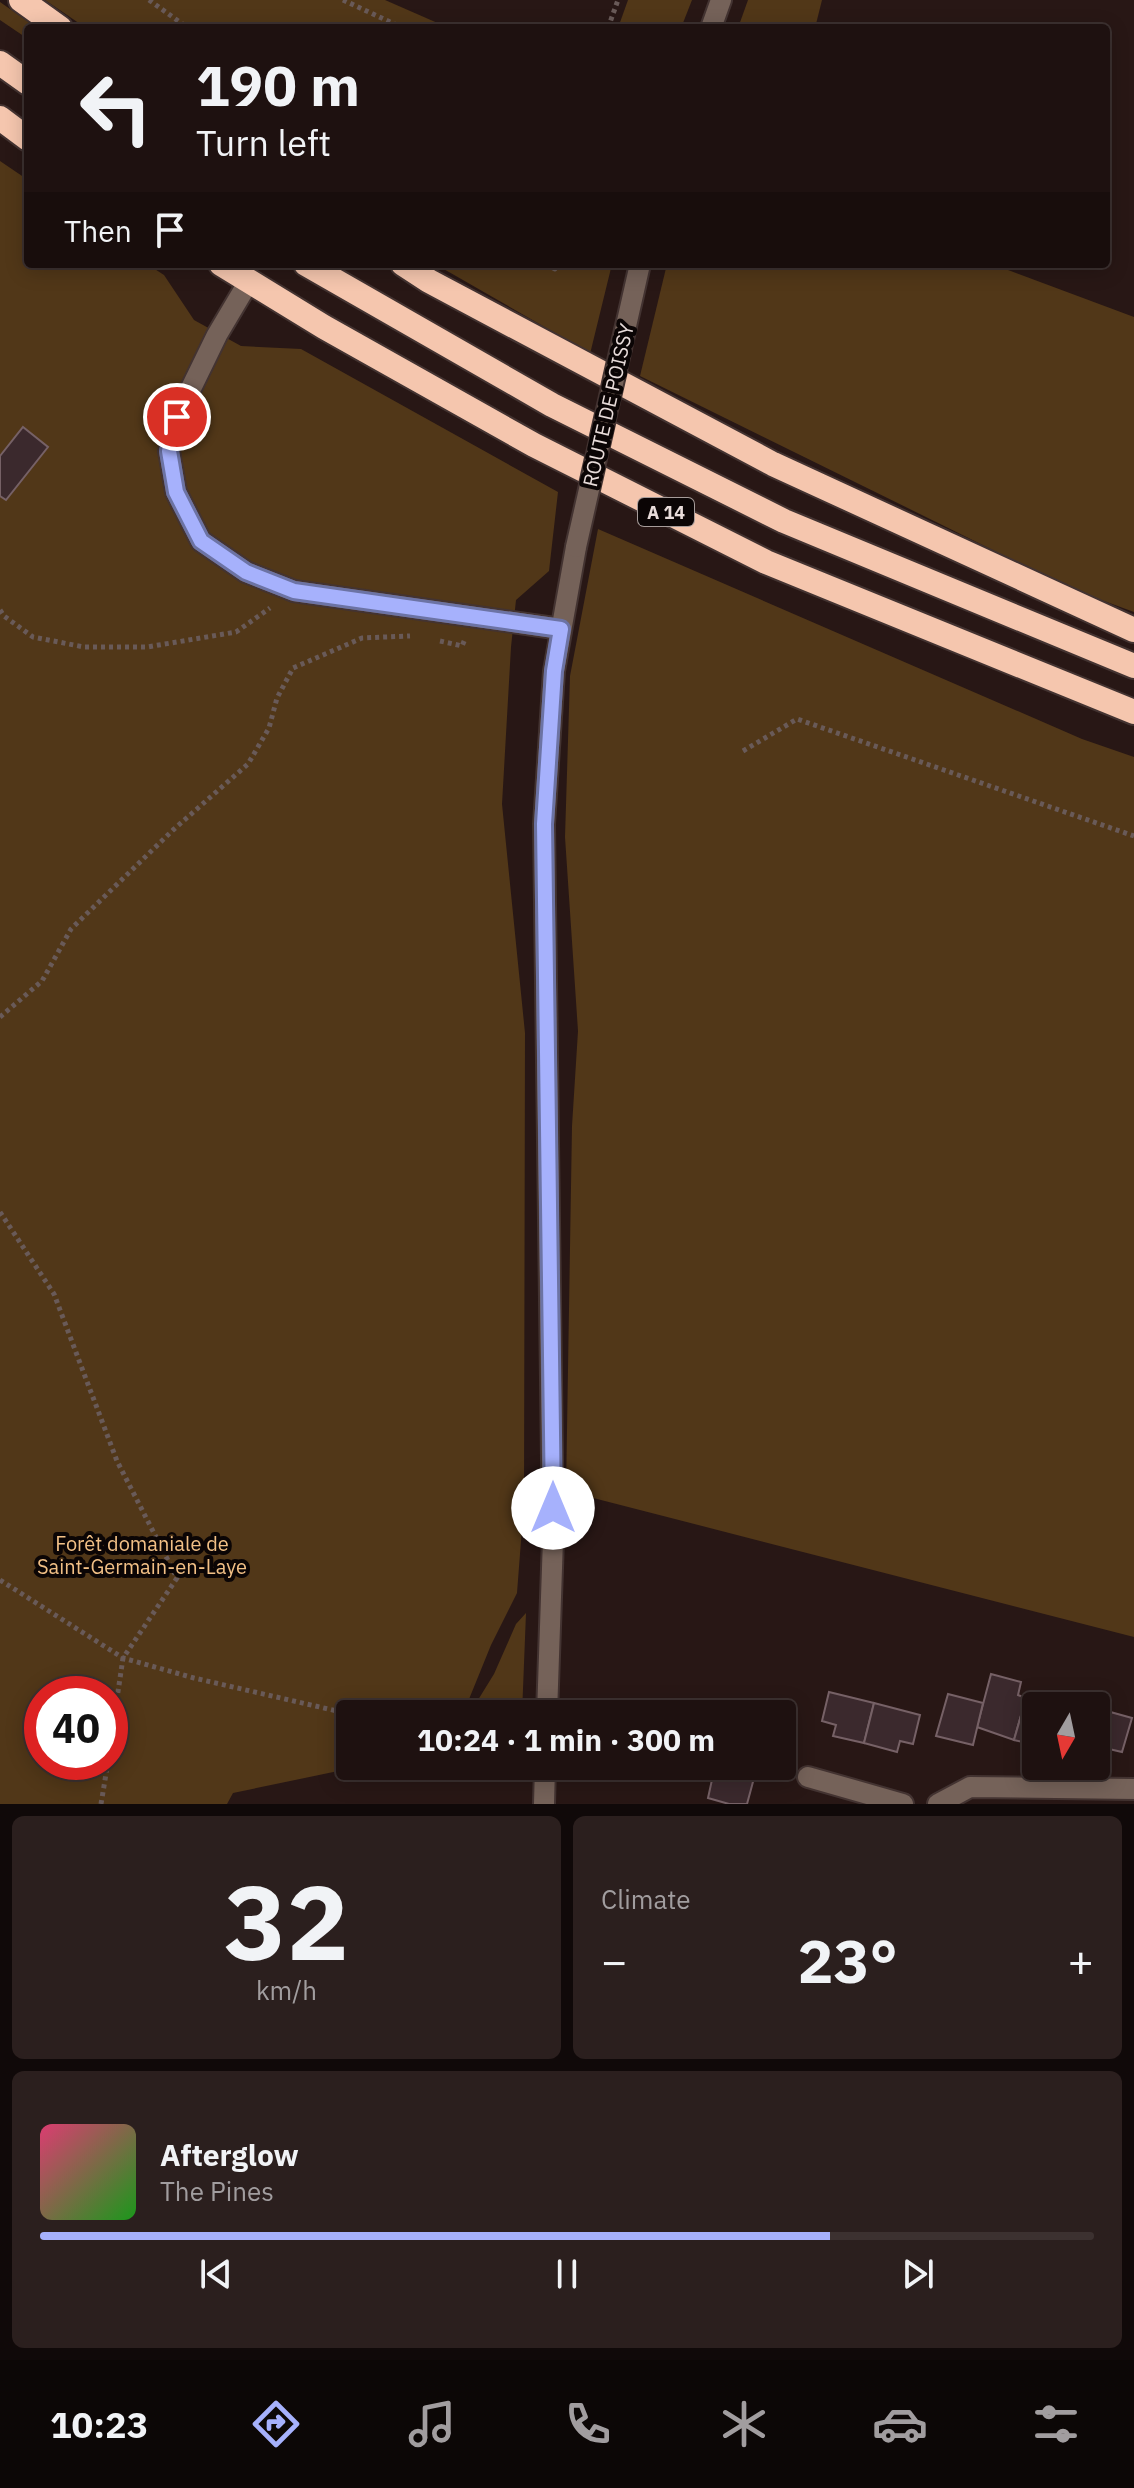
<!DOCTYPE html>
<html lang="en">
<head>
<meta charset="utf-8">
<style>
  :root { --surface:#1e1110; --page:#2b1f1e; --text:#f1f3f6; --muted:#a19d9f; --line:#3c3130; --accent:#a6b1fc }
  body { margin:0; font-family:"IBM Plex Sans",sans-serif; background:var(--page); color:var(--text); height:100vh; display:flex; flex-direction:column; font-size:30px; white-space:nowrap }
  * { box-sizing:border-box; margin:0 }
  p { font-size:26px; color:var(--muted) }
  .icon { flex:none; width:44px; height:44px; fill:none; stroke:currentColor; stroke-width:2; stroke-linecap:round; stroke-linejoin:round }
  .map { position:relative; height:1804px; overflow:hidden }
  .side { display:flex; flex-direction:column; gap:12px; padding:12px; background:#100909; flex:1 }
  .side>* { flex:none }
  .hud { position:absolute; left:24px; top:24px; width:1086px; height:244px; border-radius:8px; box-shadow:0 4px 20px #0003,0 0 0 2px var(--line); background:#1e1110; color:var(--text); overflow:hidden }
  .needle { width:52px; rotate:189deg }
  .fabs { position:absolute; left:1022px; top:1692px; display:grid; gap:16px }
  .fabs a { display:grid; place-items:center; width:88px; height:88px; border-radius:8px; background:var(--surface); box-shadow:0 4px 20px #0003,0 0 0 2px var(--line); font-size:40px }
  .speed { position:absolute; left:24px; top:1676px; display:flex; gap:16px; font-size:40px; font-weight:700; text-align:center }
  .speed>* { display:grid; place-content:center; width:104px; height:104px; border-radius:50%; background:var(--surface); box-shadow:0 4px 20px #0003,0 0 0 2px var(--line); line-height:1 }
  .speed .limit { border:12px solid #d22; background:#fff; color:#111 }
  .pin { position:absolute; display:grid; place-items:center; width:68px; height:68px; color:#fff; margin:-34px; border:4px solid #fff; border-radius:50%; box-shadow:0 2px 8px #0007 }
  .me { position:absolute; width:88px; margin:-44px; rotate:0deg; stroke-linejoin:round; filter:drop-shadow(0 0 6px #0008) }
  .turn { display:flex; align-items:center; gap:28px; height:168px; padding:0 40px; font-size:36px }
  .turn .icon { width:104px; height:104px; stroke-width:2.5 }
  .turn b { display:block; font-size:56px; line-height:68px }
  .then { display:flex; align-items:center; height:76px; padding:0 40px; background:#0003; gap:16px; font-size:30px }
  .big { font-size:60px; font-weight:800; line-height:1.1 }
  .side .tile { flex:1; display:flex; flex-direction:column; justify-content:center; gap:12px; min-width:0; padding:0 28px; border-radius:12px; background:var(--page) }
  .side .dial { align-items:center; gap:0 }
  .dial b { font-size:104px; line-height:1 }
  .song { display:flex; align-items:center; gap:24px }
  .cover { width:96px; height:96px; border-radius:12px; background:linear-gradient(135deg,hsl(340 70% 55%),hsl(120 70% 35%)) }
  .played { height:8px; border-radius:4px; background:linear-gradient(90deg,var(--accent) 75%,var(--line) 75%) }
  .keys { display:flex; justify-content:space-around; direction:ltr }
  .heat { display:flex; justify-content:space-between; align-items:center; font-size:44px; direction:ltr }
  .side .tiles { flex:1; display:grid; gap:12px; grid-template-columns:1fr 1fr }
  .tile:last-child { grid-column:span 2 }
  .trip { position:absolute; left:336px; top:1700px; width:460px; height:80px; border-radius:8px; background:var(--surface); box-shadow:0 4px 20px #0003,0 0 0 2px var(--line); font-weight:800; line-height:80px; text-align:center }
  .menu { display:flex; height:128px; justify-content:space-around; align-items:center; background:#0c0706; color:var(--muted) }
  .menu .icon { width:56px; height:56px }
  .menu .active { color:var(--accent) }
  .menu b { font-size:36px; color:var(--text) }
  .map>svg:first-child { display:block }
  .green { fill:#513718; fill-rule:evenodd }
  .building { fill:#3b292d; stroke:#766166; stroke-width:2 }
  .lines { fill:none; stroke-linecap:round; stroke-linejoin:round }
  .minor-casing { stroke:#433331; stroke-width:24 }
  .highway-casing { stroke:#433331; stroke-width:28 }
  .path { stroke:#695a58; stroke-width:5; stroke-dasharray:4 4; stroke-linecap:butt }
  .minor { stroke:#756259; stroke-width:20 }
  .highway { stroke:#f5c6ae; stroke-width:24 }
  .minor-bridge-casing { stroke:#433331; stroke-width:24; stroke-linecap:butt }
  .minor-bridge { stroke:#756259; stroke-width:20 }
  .route-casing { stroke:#6c73a4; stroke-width:20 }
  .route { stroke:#a6b1fc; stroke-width:14 }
  .labels { text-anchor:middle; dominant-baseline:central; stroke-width:8; stroke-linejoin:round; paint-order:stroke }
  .shield { fill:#0b0505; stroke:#a69c9a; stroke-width:2 }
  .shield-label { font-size:18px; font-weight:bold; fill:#e8dcda }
  .street-label { font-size:20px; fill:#e8dcda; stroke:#0b0505 }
  .park-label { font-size:20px; fill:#f2c086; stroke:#0b0505 }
</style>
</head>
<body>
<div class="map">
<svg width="1134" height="1804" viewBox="0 0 1134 1804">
  <rect width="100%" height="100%" fill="#281715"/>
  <g class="green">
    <path d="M45,0H385L449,28H86Z"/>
    <path d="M628,0H692L681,28H618Z"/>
    <path d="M748,0H822L815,28H738Z"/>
    <path d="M0,2L37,28H28V39L0,20Z"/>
    <path d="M0,161L28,180V264H147L164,275L194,320L241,346L301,349L558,492L549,571L516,600L511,647L502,804L525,1033L524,1502L517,1593L491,1645L463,1714H350V1766H362L233,1793L227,1804H0ZM42,1694H110V1762H42Z"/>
    <path d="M435,264H612L590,354V353Z"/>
    <path d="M667,264H992L1134,317V612L1074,590L640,376Z"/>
    <path d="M598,529L1082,739L1134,757V1637L566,1491L572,1126L578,1031L565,837L570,676Z"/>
    <path d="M526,1613L522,1714H482L473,1708L494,1674L516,1624Z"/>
  </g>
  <g class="building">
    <path d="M23,427L48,447L6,500L0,496V456Z"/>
    <path d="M991,1674L1021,1682L1018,1695L1026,1698L1014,1740L977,1727Z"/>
    <path d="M829,1692L874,1703L864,1743L833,1736L836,1725L822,1721Z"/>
    <path d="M948,1694L983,1703L973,1745L936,1736Z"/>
    <path d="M1026,1698L1056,1706H1036V1745L1014,1740Z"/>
    <path d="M874,1703L920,1715L913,1744L900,1741L897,1752L864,1743Z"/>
    <path d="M1096,1708L1132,1718L1122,1752L1096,1746Z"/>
    <path d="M715,1766L757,1767L747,1804H729L708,1798Z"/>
  </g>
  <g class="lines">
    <g class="minor-casing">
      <g id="minor">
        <path d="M711,28L721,0"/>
        <path d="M249,281L217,335L177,417L169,451L176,492L201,541L246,572L294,591L561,629"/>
        <path d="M621,348L640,264"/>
        <path d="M547,1714L553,1539L544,824L554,671L576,547"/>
        <path d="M808,1777L903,1804"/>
        <path d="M544,1804L545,1766"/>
        <path d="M938,1804L970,1787L1134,1789"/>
      </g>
    </g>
    <g class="highway-casing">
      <g id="highway">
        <path d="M21,0L60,28"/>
        <path d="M0,63L28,83"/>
        <path d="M0,118L28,139"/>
        <path d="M221,264L324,327L534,445L766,562L1134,712"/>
        <path d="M306,264L552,405L784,521L1134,666"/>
        <path d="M403,264L429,281L773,464L1134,630"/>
      </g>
    </g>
    <g class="path">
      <path d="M149,0L188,28"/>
      <path d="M343,0L403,28"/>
      <path d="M608,28L618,0"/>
      <path d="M545,264L555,269L556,264"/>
      <path d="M0,610L4,616L33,637L84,647H147L236,632L270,608"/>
      <path d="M440,641L462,646L465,639"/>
      <path d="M743,751L797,719L1134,836"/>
      <path d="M0,1017L42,981L71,929L173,830L248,764L269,728L277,698L293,668L362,638L410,636"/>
      <path d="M0,1212L54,1294L117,1461L177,1578L123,1658L110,1746"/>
      <path d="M0,1580L123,1658L194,1678L350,1714"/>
      <path d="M101,1804L108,1762"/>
    </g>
    <use href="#minor" class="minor"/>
    <use href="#highway" class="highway"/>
    <g class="minor-bridge-casing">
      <path id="minor-bridge" d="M576,547L621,348"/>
    </g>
    <use href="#minor-bridge" class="minor-bridge"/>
  </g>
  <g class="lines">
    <g class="route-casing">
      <path id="route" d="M177,417L169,451L176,492L201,541L246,572L294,591L561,629L554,671L544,824L553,1508"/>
    </g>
    <use href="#route" class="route"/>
  </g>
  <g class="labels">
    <rect class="shield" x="638" y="498" width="56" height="28" rx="6"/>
    <g class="shield-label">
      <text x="666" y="512">A 14</text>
    </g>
    <g class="street-label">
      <text transform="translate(608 405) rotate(-77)">ROUTE DE POISSY</text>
    </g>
    <g class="park-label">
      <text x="142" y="1543">Forêt domaniale de<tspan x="142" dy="23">Saint-Germain-en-Laye</tspan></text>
    </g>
  </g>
</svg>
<div class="fabs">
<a><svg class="needle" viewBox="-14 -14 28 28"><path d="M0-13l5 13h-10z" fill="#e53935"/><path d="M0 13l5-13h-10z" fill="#a19d9f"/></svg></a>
</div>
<div class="speed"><div class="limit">40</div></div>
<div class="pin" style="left:177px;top:417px;background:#d93025"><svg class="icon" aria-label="arrive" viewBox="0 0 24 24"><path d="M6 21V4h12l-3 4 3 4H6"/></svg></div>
<svg class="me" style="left:553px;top:1508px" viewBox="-20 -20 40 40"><circle r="19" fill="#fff"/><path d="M0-13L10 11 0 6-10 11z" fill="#a6b1fc"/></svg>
<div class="trip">10:24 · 1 min · 300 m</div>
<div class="hud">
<div class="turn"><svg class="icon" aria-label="left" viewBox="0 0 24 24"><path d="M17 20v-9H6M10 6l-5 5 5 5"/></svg><div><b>190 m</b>Turn left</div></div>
<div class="then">Then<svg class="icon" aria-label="arrive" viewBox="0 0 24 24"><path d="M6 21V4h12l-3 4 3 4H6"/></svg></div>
</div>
</div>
<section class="side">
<div class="tiles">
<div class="tile dial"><b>32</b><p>km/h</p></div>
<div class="tile"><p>Climate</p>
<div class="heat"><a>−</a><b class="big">23°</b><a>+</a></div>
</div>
<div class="tile">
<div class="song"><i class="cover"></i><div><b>Afterglow</b><p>The Pines</p></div></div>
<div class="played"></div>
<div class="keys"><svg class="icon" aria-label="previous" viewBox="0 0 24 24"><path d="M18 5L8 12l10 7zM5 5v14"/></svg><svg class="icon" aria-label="pause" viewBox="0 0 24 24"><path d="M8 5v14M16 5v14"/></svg><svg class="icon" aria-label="next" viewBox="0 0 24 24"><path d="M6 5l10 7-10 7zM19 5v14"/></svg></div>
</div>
</div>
</section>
<nav class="menu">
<b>10:23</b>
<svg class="icon active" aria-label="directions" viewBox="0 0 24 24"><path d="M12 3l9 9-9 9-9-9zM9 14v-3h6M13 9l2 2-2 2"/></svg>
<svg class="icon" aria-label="music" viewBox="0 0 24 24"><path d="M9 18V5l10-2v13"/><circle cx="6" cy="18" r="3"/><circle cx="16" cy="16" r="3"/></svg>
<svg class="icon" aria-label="phone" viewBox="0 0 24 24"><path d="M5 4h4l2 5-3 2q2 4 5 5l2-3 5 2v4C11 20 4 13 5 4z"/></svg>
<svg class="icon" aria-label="climate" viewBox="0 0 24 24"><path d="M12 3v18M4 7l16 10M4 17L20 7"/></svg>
<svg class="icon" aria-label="car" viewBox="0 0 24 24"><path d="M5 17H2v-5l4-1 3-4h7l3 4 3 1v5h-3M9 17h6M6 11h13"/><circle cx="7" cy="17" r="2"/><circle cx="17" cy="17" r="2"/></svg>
<svg class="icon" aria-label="filters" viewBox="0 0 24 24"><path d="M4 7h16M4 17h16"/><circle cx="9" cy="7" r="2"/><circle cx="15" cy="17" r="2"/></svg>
</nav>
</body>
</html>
